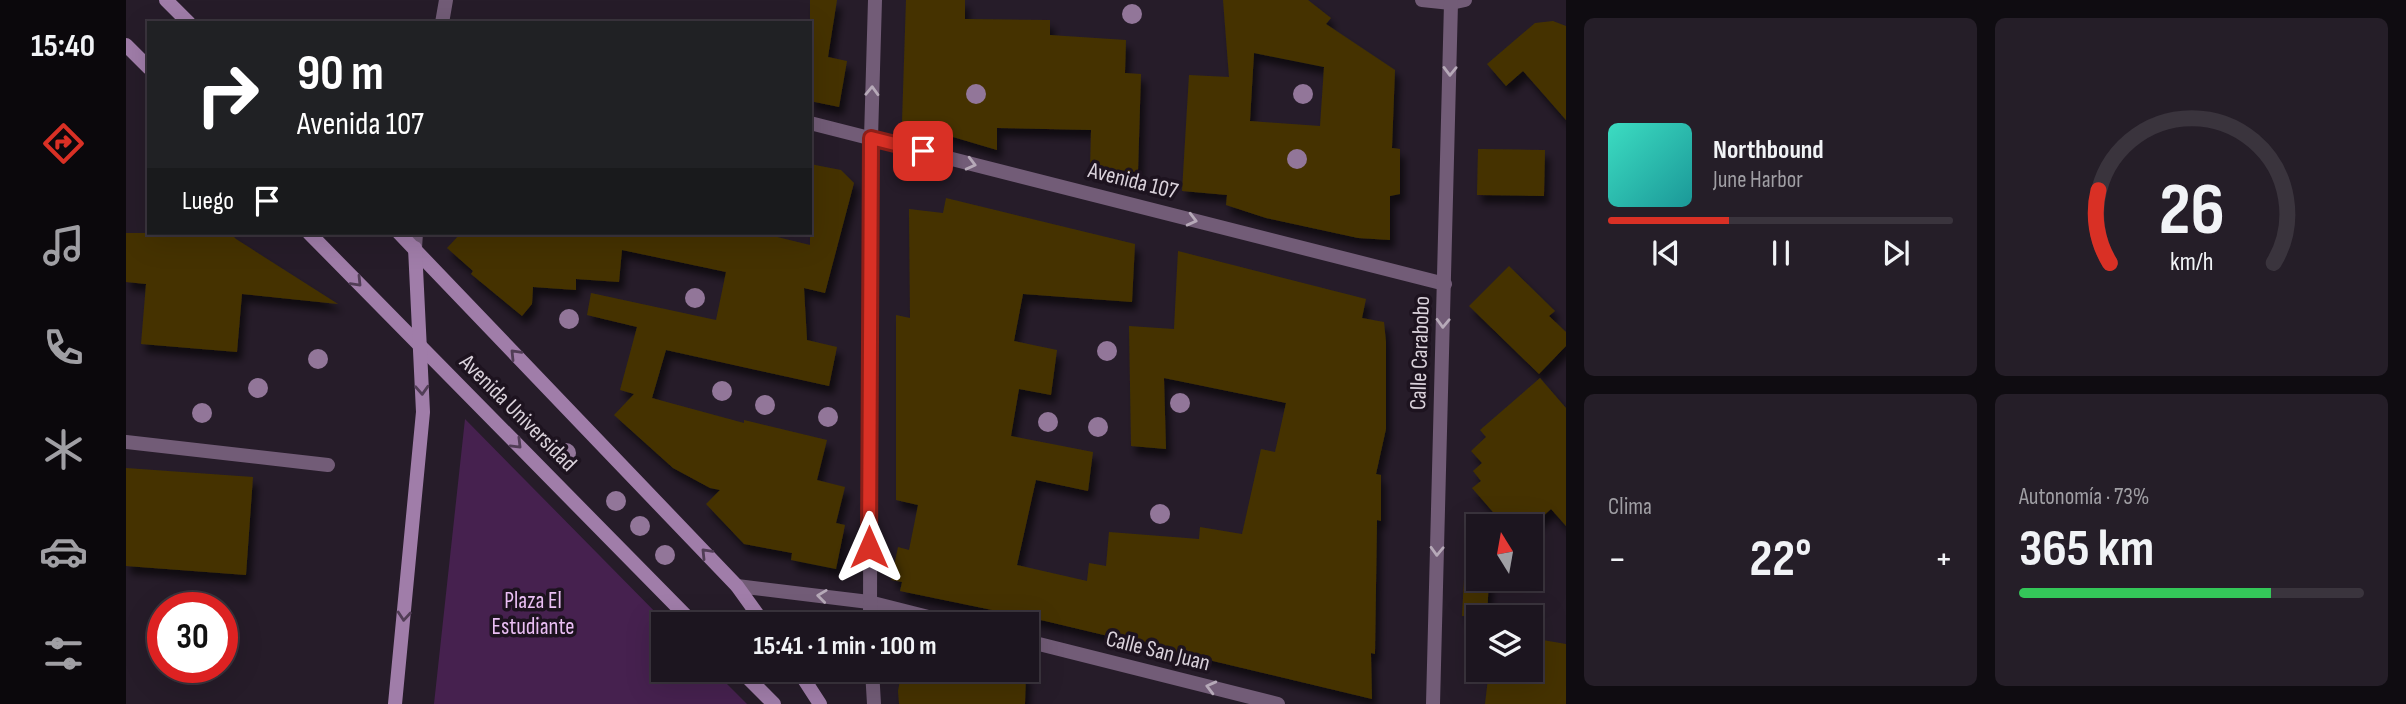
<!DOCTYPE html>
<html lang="es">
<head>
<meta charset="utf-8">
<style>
  :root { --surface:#1c151f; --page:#251e28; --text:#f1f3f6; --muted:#a09fa4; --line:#3a343d; --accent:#d93025 }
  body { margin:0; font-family:"Sofia Sans Condensed",sans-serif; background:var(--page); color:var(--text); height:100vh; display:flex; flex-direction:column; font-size:26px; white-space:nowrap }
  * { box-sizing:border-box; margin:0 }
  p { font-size:23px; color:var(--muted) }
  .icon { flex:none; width:38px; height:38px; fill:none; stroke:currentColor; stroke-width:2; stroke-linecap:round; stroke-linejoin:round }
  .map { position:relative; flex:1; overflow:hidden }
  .sheet { display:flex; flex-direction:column; gap:18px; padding:18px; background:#0f0c11; width:840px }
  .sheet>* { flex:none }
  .hud { position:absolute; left:21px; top:21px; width:665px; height:214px; border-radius:0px; box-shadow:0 7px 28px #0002,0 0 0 2px var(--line); background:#202124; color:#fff; overflow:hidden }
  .needle { width:46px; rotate:349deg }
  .fabs { position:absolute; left:1340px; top:514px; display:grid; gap:14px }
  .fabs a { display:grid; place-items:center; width:77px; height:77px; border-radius:0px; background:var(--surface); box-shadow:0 7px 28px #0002,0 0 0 2px var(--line); font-size:35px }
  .speed { position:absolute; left:21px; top:592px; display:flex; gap:14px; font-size:35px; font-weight:700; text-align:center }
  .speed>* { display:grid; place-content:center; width:91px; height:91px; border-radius:50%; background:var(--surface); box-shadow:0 7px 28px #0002,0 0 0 2px var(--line); line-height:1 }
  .speed .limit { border:10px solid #d22; background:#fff; color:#111 }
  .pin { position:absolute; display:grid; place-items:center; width:60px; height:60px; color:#fff; margin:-30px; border-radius:14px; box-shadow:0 4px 10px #0006 }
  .me { position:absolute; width:77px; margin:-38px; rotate:0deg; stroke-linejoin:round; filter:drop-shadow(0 0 5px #0008) }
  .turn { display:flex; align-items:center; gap:24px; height:147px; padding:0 35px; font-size:32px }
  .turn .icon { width:91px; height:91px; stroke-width:2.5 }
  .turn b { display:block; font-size:49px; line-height:60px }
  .then { display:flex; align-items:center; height:66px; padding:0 35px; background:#0003; gap:14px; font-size:26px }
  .big { font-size:52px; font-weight:700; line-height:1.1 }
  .sheet .card { flex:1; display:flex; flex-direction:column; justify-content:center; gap:10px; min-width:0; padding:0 24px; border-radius:10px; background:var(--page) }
  .sheet .dial { align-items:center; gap:0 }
  .dial svg { height:182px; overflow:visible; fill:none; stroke:var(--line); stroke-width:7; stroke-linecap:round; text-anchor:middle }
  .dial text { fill:var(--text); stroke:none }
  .song { display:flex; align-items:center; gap:21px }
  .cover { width:84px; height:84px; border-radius:10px; background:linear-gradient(135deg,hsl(170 70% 55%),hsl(180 70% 35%)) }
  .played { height:7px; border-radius:4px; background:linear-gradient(90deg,var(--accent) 35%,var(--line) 35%) }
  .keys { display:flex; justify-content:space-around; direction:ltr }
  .heat { display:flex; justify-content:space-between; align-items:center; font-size:38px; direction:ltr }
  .charge { height:10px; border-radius:5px; background:linear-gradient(90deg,#34c759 73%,var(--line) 0) }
  .sheet .tiles { flex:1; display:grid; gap:18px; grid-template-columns:repeat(2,1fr) }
  .trip { position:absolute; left:525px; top:612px; width:388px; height:70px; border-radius:0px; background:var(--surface); box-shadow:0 7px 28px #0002,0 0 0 2px var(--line); font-weight:700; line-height:70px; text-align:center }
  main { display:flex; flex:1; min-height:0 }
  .menu { display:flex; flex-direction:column; width:126px; justify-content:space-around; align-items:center; background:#0b080c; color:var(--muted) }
  .menu .icon { width:49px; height:49px }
  .menu .current { color:var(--accent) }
  .menu b { font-size:32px; color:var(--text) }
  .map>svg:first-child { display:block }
  .green { fill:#46214f }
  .building { fill:#443301; fill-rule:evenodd; filter:url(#shadow) }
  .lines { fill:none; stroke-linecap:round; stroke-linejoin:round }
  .lane { stroke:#725c77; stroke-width:14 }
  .street { stroke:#725c77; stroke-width:14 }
  .secondary { stroke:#a07da9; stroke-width:14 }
  .tree { fill:#927699 }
  .oneway { stroke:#b6a9b8 }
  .oneway2 { stroke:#513d56 }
  .route-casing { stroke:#8d1f18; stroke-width:18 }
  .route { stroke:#d93025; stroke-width:12 }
  .labels { text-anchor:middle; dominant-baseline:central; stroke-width:7; stroke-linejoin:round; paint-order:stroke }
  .street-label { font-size:23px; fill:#dad2db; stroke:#1d131f }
  .park-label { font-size:23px; fill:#eabff4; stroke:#1d131f }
</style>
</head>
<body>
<main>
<nav class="menu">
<b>15:40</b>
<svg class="icon current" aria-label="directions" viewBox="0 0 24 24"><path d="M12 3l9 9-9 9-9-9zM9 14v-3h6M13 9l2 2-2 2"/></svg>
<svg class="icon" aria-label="music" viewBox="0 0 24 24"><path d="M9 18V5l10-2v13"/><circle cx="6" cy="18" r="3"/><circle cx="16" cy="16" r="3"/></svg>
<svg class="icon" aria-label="phone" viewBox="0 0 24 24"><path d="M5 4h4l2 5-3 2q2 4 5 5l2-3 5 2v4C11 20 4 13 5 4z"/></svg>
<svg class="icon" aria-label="climate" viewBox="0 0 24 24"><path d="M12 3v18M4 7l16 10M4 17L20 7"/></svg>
<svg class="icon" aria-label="car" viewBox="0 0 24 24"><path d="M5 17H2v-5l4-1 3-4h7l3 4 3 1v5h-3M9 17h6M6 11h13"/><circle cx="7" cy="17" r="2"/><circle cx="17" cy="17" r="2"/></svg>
<svg class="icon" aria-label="filters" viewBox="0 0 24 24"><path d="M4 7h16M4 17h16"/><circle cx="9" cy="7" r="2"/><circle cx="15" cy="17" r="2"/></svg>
</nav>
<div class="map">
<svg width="1440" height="704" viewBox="0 0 1440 704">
  <defs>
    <filter id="shadow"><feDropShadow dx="4.5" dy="8" stdDeviation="3.5" flood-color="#0009"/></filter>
  </defs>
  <rect width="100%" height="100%" fill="#261c29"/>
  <path class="green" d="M339,419L542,625H537V670H587L621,704H308Z"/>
  <g class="building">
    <path d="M684,0H711L702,57L721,61L713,107L684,101Z"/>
    <path d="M780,0H839V19L924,20V35L1000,40L999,73L1015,74L1012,172L964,170L965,130L871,128V150L776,122Z"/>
    <path d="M1097,0H1182L1205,18L1200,24L1269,70L1266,148L1274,149V194L1264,196V240L1232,238L1140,218L1100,205L1101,195L1056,191L1063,75L1103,77ZM1128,53L1198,67L1194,126L1124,121Z"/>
    <path d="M1427,21L1440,26V120L1397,71L1380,86L1361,64L1409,23Z"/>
    <path d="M1352,149L1419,150L1418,196L1351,195Z"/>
    <path d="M684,164L715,170L728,183L699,293L678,288L681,340L711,347L703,386L540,350L526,398L618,423V420L701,440L691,480L719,487L710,523L719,525L710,569L665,560L666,553L618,544L580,504L594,490L584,488L547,468L488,415L508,394L494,390L511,327L461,315L465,293L590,320L600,272L496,250L493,282L450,279V290L407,287L406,304L396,316L345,274L347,271L321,248L335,233H635L684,245Z"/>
    <path d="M820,198L1009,244L1006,302L897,294L888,341L931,350L925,395L893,389L885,436L967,452L962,491L910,480L891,565L961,581L963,563L980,566L983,532L1073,539L1074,527L1116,534L1135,449L1149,452L1160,403L1038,378L1040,449L1005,446L1003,326L1048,329L1052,251L1240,299L1236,318L1258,322L1260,342V429L1250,474L1255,475V521L1251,520L1249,654L1245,653L1246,699L919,621L774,591L776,582L765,580L772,547L783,550L792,505L770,500V315L784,318L783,209L817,213Z"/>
    <path d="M0,233H104L110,239L212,304L116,294L111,352L15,344L20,284L0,282Z"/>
    <path d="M1383,266L1429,311L1423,316L1440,332V346L1413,374L1343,306Z"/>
    <path d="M1414,378L1440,408V526L1425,509L1405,527H1380L1346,488L1355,481L1347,471L1356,463L1345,451L1360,437L1354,430Z"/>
    <path d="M0,468L127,477L120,575L0,566Z"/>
    <path d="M1338,579H1363L1361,617L1336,616Z"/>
    <path d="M1405,638L1440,644V704H1359L1363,670H1405Z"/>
    <path d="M776,670H880L900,674L899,704H773L772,691Z"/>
  </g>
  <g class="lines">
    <path class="lane" d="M0,442L202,465"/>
    <g class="street">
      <path d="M1296,0L1325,3L1339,0"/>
      <path d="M316,23L320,0"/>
      <path d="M684,123L1319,284"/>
      <path d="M289,248L290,233"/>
      <path d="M611,586L743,602L834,625"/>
      <path d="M744,625L745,138L749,0"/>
      <path d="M901,641L1152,704"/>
      <path d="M746,670L748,704"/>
      <path d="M1307,704L1325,3"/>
    </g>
    <g class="secondary">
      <path d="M40,0L63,23"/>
      <path d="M0,45L23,68"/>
      <path d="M183,233L569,625"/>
      <path d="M273,233L611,586L639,625"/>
      <path d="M614,670L648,704"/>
      <path d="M672,670L694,704"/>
      <path d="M269,704L297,412L289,248"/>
    </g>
  </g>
  <g class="tree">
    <circle cx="1006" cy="14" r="10"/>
    <circle cx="850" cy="94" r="10"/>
    <circle cx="1177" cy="94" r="10"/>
    <circle cx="1171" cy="159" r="10"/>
    <circle cx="569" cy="298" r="10"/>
    <circle cx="443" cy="319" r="10"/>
    <circle cx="981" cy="351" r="10"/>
    <circle cx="192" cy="359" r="10"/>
    <circle cx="132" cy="388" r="10"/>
    <circle cx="596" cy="391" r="10"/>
    <circle cx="1054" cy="403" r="10"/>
    <circle cx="639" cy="405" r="10"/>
    <circle cx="76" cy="413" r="10"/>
    <circle cx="702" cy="417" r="10"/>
    <circle cx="922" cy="422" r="10"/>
    <circle cx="972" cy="427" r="10"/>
    <circle cx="440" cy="453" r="10"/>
    <circle cx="490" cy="501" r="10"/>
    <circle cx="1034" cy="514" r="10"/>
    <circle cx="514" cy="526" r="10"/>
    <circle cx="539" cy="555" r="10"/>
  </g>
  <defs><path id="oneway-chevron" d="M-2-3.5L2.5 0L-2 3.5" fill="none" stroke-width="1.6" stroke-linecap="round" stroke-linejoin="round" transform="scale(1.75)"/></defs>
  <g class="oneway">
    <use href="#oneway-chevron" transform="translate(1324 71) rotate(91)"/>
    <use href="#oneway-chevron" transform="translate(746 91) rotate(-88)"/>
    <use href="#oneway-chevron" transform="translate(845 164) rotate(14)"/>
    <use href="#oneway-chevron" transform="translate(1066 220) rotate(14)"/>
    <use href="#oneway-chevron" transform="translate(1317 323) rotate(92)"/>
    <use href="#oneway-chevron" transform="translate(1311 551) rotate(92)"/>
    <use href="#oneway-chevron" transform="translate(696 596) rotate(-173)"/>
    <use href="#oneway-chevron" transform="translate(1085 687) rotate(-166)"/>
  </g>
  <g class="oneway2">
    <use href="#oneway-chevron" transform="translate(231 282) rotate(46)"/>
    <use href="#oneway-chevron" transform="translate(389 354) rotate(-134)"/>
    <use href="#oneway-chevron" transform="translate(296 390) rotate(87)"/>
    <use href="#oneway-chevron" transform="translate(391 444) rotate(45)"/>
    <use href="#oneway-chevron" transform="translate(580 553) rotate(-134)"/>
    <use href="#oneway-chevron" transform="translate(278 616) rotate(95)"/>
  </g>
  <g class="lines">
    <g class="route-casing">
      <path id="route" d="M743,547L745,138L797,151"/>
    </g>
    <use href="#route" class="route"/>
  </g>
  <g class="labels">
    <g class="street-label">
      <text transform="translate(1007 181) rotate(14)">Avenida 107</text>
      <text transform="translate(1294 353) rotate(-88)">Calle Carabobo</text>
      <text transform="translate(392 413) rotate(45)">Avenida Universidad</text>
      <text transform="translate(1032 651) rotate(14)">Calle San Juan</text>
    </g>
    <g class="park-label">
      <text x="407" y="601">Plaza El<tspan x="407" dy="26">Estudiante</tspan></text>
    </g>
  </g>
</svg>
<div class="fabs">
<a><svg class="needle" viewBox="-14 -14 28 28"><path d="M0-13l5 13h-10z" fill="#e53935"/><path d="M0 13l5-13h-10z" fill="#a09fa4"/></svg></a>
<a><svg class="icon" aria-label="layers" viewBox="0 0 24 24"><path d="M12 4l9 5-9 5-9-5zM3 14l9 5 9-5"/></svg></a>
</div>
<div class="speed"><div class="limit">30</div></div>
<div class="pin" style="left:797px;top:151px;background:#d93025"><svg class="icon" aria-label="arrive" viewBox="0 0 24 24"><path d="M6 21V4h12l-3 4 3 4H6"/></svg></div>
<svg class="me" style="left:743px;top:547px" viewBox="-20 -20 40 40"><path d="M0-17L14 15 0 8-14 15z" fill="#d93025" stroke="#fff" stroke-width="4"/></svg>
<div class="trip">15:41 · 1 min · 100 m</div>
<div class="hud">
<div class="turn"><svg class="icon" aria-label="right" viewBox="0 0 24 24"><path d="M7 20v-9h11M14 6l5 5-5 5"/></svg><div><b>90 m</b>Avenida 107</div></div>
<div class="then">Luego<svg class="icon" aria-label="arrive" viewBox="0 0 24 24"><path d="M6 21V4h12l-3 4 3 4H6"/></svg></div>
</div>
</div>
<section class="sheet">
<div class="tiles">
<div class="card">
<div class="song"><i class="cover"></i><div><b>Northbound</b><p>June Harbor</p></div></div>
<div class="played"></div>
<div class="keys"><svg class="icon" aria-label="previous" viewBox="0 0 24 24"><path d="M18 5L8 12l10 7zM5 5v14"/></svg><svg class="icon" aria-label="pause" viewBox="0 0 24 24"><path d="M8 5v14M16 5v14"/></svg><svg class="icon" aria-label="next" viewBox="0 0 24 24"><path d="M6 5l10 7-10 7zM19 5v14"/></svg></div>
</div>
<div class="card dial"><svg viewBox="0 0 100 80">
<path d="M14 69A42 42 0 1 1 86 69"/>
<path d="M14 69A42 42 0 0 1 9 37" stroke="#d93025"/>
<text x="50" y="56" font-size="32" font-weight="700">26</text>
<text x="50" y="72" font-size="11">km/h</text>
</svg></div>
<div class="card"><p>Clima</p>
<div class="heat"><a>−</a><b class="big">22°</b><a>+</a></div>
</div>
<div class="card"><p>Autonomía · 73%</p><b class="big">365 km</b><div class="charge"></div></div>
</div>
</section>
</main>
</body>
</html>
